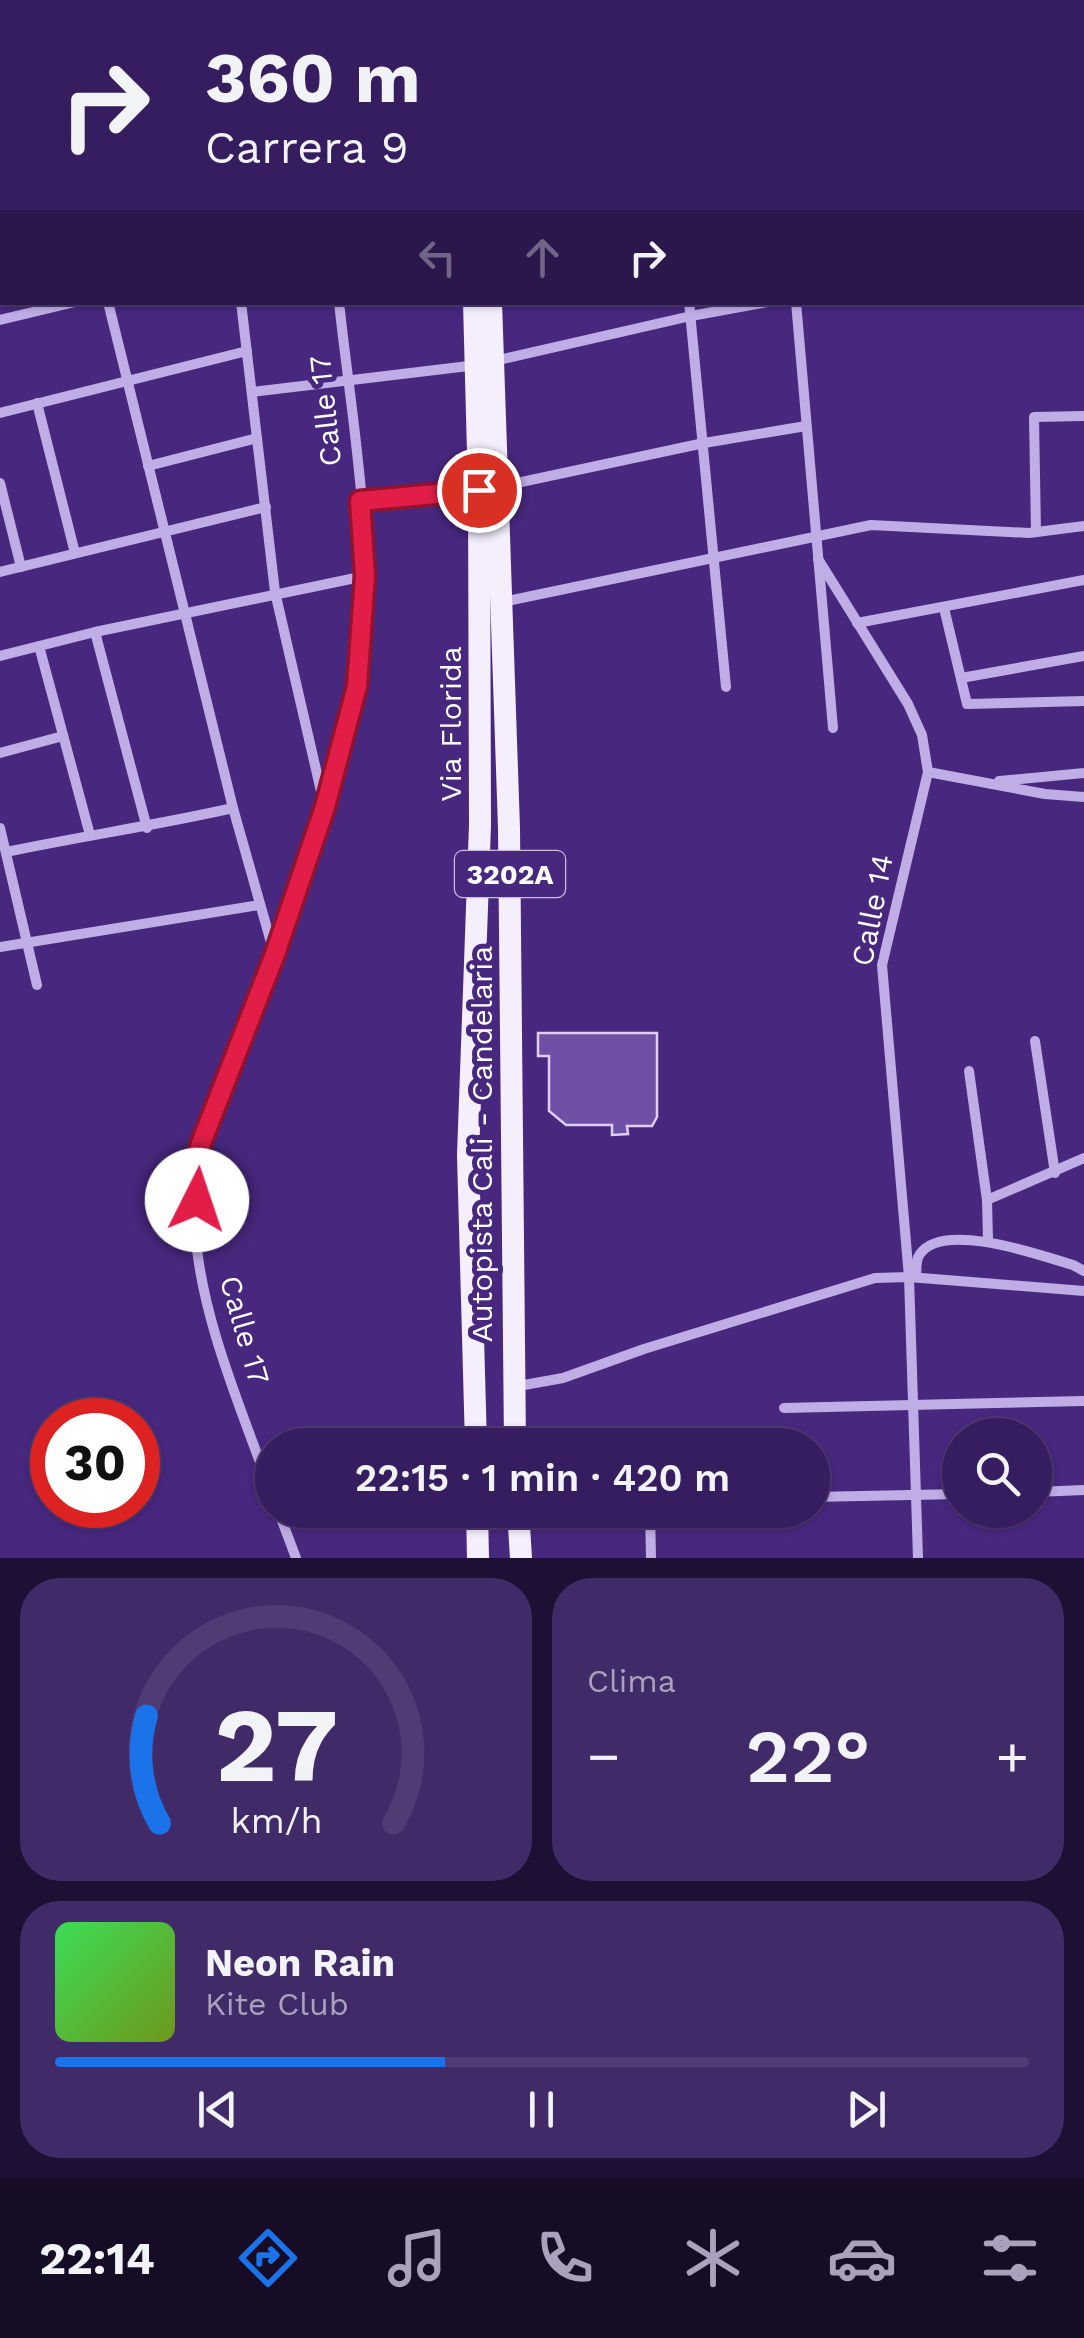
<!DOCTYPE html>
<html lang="es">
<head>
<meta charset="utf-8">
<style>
  :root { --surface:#361d5f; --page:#412a68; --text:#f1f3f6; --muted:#aaa2bd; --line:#503b74; --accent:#1a73e8 }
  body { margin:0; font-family:"Work Sans",sans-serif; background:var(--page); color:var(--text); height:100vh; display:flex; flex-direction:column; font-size:38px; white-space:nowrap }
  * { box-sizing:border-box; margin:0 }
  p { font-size:32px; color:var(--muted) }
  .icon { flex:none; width:55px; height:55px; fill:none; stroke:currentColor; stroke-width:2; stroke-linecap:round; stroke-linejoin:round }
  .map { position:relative; height:1558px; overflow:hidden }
  .drawer { display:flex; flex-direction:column; gap:20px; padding:20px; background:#1e1034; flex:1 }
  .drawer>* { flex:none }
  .hud { position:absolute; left:0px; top:0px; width:1085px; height:305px; box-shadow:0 2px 8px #0004,0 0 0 2px var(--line); background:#361d5f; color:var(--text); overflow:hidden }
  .tools { position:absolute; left:942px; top:1418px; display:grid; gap:20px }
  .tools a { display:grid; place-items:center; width:110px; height:110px; border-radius:50%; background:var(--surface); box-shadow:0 2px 8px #0004,0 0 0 2px var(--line); font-size:50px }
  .speed { position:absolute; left:30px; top:1398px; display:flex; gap:20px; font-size:50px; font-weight:700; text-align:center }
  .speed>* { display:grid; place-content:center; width:130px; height:130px; border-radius:50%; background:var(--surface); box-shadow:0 2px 8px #0004,0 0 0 2px var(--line); line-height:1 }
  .speed .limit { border:15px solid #d22; background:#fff; color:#111 }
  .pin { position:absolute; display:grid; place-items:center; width:85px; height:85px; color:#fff; margin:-42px; border:5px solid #fff; border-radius:50%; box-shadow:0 2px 10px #0007 }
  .me { position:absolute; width:110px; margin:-55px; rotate:4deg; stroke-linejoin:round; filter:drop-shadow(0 0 8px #0008) }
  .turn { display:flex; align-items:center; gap:35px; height:210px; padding:0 40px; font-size:45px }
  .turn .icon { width:130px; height:130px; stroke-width:2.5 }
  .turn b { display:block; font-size:70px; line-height:85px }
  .lanes { display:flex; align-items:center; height:95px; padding:0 40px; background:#0003; justify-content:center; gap:50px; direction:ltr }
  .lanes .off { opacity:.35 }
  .big { font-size:75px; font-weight:600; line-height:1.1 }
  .drawer .tile { flex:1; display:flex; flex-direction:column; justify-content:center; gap:15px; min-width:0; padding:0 35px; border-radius:40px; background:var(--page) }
  .drawer .dial { align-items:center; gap:0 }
  .dial svg { height:260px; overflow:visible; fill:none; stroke:var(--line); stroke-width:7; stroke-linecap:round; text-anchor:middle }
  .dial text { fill:var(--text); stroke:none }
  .song { display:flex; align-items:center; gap:30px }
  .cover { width:120px; height:120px; border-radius:15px; background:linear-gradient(135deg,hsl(130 70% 55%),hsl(80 70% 35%)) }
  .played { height:10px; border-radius:5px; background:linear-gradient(90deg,var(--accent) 40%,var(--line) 40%) }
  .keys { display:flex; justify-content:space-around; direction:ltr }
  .heat { display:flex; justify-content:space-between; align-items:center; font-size:55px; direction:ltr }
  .drawer .tiles { flex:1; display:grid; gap:20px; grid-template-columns:1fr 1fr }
  .tile:last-child { grid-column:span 2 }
  .trip { position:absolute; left:255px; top:1428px; width:575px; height:100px; border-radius:50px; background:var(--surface); box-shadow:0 2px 8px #0004,0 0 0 2px var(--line); font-weight:600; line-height:100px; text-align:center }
  .tab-bar { display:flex; height:160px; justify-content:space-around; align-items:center; background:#160c26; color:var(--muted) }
  .tab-bar .icon { width:70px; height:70px }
  .tab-bar .on { color:var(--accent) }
  .tab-bar b { font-size:45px; color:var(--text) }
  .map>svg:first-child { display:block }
  .building { fill:#7050a7; stroke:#ddd0f4; stroke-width:2.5 }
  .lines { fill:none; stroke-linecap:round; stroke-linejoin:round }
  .street { stroke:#c1ade5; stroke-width:10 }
  .primary { stroke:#f4eefd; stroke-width:22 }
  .route-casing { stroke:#92132f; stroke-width:25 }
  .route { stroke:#e11d48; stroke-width:18 }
  .labels { text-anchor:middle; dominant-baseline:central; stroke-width:10; stroke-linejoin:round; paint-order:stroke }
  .shield { fill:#48277f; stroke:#c8bed9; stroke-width:2.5 }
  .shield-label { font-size:28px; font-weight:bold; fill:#fff }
  .street-label { font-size:30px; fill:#fff; stroke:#48277f }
</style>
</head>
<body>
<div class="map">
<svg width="1084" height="1558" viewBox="0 0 1084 1558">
  <rect width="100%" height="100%" fill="#48277f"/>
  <path class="building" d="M538,1033H657V1117L652,1126H627L628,1134L612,1135V1125H566L549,1111V1056H538Z"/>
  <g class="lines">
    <g class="street">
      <path d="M272,0L274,2"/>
      <path d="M576,0V2"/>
      <path d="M658,0V2"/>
      <path d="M769,0L770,2"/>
      <path d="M936,0L937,2"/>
      <path d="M1075,0V2"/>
      <path d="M1082,25H1084"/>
      <path d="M0,77H2"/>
      <path d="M1082,80L1084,97"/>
      <path d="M1082,135H1084"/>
      <path d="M0,175L2,174"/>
      <path d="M0,252L2,262"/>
      <path d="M1082,253H1084"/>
      <path d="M108,302L233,808L274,953"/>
      <path d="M241,302L275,592L324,804"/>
      <path d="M689,302L726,687"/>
      <path d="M796,302L833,728"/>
      <path d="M0,320L75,302"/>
      <path d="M494,361L691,316L767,302"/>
      <path d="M252,392L477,365"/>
      <path d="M37,403L75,553"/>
      <path d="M0,413L247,351"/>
      <path d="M148,466L257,438"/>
      <path d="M0,483L21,567"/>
      <path d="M498,487L704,443L806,426"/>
      <path d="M360,501L478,491"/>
      <path d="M1036,532L1034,417L1084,416"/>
      <path d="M818,559L908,704L922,735L928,772L882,965L909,1277L918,1558"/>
      <path d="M0,572L266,507"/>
      <path d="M503,602L871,525L1029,533L1084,526"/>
      <path d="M944,608L967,704L1084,701"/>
      <path d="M857,623L1084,580"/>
      <path d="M95,632L147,828"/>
      <path d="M39,646L90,835"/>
      <path d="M0,656L95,632L365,576"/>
      <path d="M961,678L1084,656"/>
      <path d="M0,753L63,736"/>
      <path d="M928,772L1045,794L1084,797"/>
      <path d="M999,781L1084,773"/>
      <path d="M0,828L37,985"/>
      <path d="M6,852C82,836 158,825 233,808"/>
      <path d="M0,947L259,905"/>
      <path d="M1035,1041L1055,1173"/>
      <path d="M969,1071L987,1200L988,1240"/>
      <path d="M987,1200L1084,1158"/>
      <path d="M916,1277C917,1270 915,1260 920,1254C943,1220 1042,1256 1073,1265L1084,1271"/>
      <path d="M513,1387L563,1378L644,1349L875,1278L909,1277L1084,1291"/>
      <path d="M784,1408L1084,1401"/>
      <path d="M1035,1492L1084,1490"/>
      <path d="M272,1495C242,1410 200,1317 195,1227C190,1134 239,1045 272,961C304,878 340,773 357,686C380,565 352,425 339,302"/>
      <path d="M812,1497L960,1494"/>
      <path d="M278,1510L296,1558"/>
      <path d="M650,1510L651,1558"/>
    </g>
    <g class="primary">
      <path d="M465,0V2"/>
      <path d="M483,0V2"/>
      <path d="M474,302L479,491L480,825L468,1155L476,1445"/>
      <path d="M491,302L509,828L515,1445"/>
      <path d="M477,1510L478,1558"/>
      <path d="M518,1510L521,1558"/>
    </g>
  </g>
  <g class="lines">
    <g class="route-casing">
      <path id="route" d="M197,1200L200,1146L275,954L325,807L357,686L365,576L360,501L479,490"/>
    </g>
    <use href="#route" class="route"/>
  </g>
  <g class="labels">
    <rect class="shield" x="455" y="851" width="110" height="46" rx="8"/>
    <g class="shield-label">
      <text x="510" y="874">3202A</text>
    </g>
    <g class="street-label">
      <text transform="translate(325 411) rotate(-96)">Calle 17</text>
      <text transform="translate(450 724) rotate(-90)">Via Florida</text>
      <text transform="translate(872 910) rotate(-79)">Calle 14</text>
      <text transform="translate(481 1144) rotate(-90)">Autopista Cali - Candelaria</text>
      <text transform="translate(245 1330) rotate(74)">Calle 17</text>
    </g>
  </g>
</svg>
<div class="tools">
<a><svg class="icon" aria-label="search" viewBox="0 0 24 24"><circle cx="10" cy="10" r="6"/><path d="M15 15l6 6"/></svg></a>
</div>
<div class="speed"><div class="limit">30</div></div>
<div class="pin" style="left:479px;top:490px;background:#d93025"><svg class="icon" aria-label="arrive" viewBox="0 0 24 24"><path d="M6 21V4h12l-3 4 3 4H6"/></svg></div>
<svg class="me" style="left:197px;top:1200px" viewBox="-20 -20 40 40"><circle r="19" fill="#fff"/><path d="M0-13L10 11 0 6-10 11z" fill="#e11d48"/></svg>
<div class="trip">22:15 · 1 min · 420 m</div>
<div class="hud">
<div class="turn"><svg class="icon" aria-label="right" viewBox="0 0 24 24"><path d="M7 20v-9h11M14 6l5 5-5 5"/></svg><div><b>360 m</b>Carrera 9</div></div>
<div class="lanes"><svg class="icon off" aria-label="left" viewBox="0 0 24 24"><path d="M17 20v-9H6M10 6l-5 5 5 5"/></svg><svg class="icon off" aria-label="ahead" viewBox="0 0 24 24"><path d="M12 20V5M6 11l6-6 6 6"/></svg><svg class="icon" aria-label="right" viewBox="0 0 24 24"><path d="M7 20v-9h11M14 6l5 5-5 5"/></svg></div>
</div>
</div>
<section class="drawer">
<div class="tiles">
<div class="tile dial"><svg viewBox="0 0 100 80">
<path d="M14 69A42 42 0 1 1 86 69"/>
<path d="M14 69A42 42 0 0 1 10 36" stroke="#1a73e8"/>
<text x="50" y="56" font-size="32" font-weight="700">27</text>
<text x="50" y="72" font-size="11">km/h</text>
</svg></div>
<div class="tile"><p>Clima</p>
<div class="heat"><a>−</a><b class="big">22°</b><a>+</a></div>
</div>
<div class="tile">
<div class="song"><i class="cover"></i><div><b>Neon Rain</b><p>Kite Club</p></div></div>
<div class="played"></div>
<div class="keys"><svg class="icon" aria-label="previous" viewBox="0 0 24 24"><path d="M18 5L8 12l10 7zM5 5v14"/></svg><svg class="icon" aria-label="pause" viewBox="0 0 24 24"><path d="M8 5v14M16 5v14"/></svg><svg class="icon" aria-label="next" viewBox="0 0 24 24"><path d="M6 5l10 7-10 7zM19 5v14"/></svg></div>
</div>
</div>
</section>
<nav class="tab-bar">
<b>22:14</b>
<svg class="icon on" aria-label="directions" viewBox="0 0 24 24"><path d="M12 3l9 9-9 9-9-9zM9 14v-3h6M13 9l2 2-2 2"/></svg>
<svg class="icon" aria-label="music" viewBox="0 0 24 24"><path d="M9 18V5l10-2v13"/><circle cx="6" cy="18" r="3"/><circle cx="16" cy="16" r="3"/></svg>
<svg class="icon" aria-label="phone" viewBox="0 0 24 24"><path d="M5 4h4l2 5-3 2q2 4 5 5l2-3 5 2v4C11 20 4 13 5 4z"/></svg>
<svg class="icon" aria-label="climate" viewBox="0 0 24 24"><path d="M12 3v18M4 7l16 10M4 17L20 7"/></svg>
<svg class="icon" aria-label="car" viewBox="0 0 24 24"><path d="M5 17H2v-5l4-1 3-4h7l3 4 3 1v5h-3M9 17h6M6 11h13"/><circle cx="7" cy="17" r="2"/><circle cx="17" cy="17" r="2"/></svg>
<svg class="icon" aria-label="filters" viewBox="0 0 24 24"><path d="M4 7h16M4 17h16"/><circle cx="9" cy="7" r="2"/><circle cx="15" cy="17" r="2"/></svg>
</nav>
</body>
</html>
